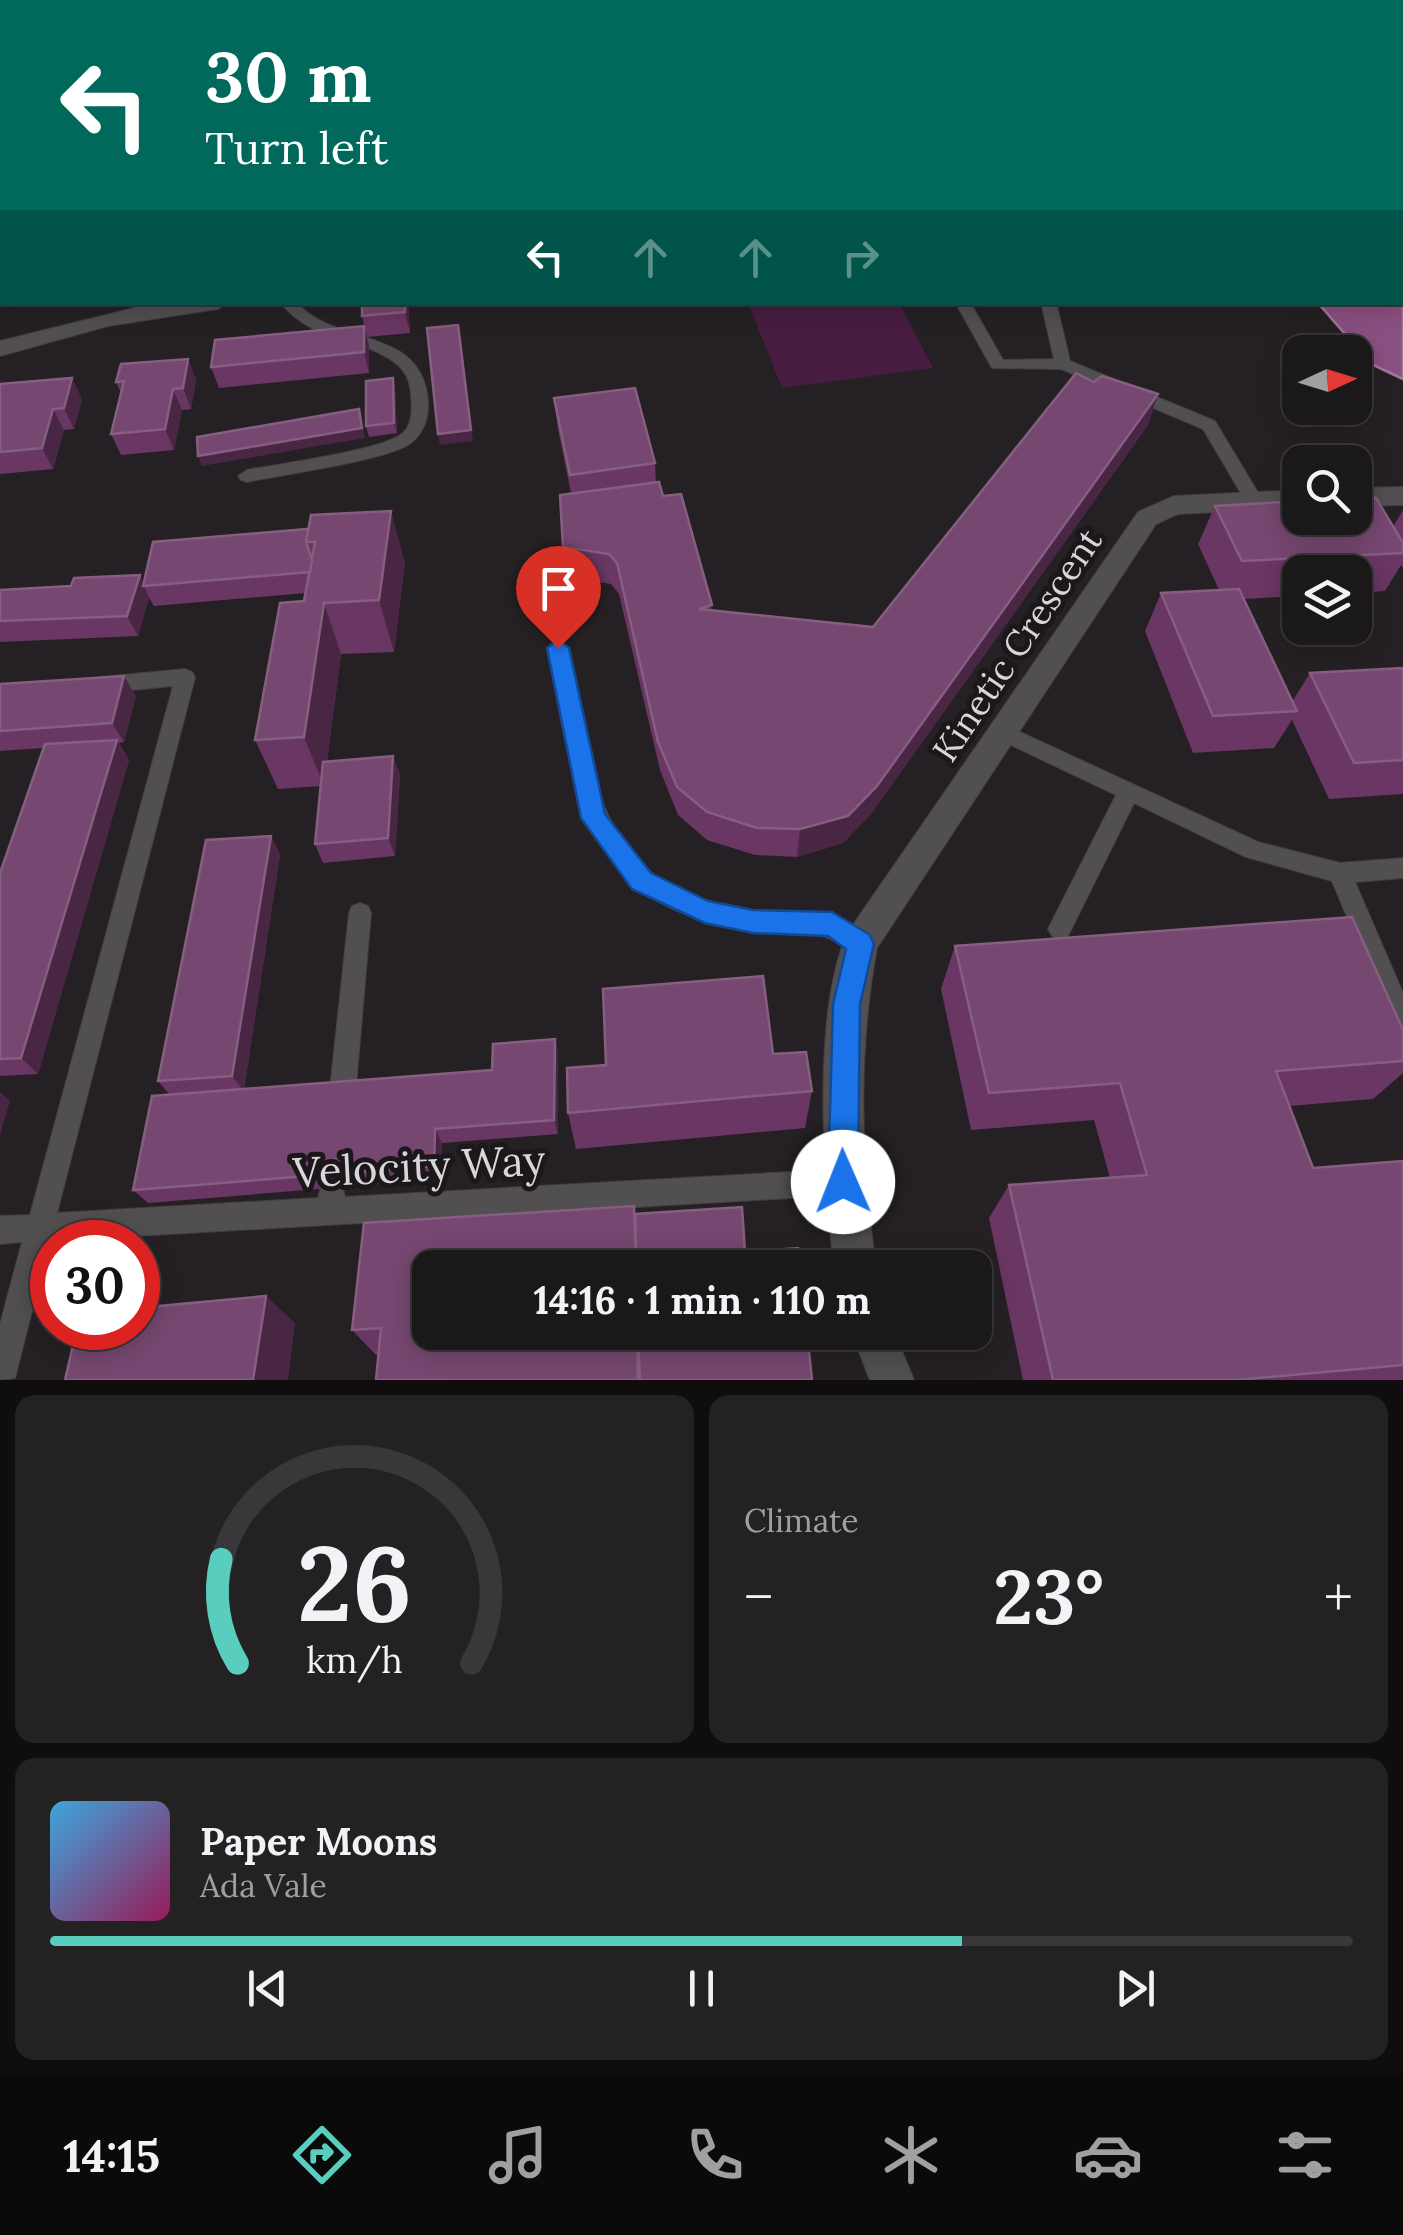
<!DOCTYPE html>
<html lang="en">
<head>
<meta charset="utf-8">
<style>
  :root { --surface:#1b181a; --page:#242123; --text:#f1f3f6; --muted:#a0a0a2; --line:#393739; --accent:#59cebe }
  body { margin:0; font-family:Lora,serif; background:var(--page); color:var(--text); height:100vh; display:flex; flex-direction:column; font-size:38px; white-space:nowrap }
  * { box-sizing:border-box; margin:0 }
  p { font-size:32px; color:var(--muted) }
  .icon { flex:none; width:55px; height:55px; fill:none; stroke:currentColor; stroke-width:2; stroke-linecap:round; stroke-linejoin:round }
  .map { position:relative; height:1380px; overflow:hidden }
  .details { display:flex; flex-direction:column; gap:15px; padding:15px; background:#0f0d0e; flex:1 }
  .details>* { flex:none }
  .top-card { position:absolute; left:0px; top:0px; width:1405px; height:305px; box-shadow:0 5px 25px #0003,0 0 0 2px var(--line); background:#00695c; color:#fff; overflow:hidden }
  .needle { width:65px; rotate:86deg }
  .controls { position:absolute; left:1282px; top:335px; display:grid; gap:20px }
  .controls a { display:grid; place-items:center; width:90px; height:90px; border-radius:20px; background:var(--surface); box-shadow:0 5px 25px #0003,0 0 0 2px var(--line); font-size:50px }
  .speed { position:absolute; left:30px; top:1220px; display:flex; gap:20px; font-size:50px; font-weight:700; text-align:center }
  .speed>* { display:grid; place-content:center; width:130px; height:130px; border-radius:50%; background:var(--surface); box-shadow:0 5px 25px #0003,0 0 0 2px var(--line); line-height:1 }
  .speed .limit { border:15px solid #d22; background:#fff; color:#111 }
  .pin { position:absolute; display:grid; place-items:center; width:85px; height:85px; color:#fff; margin:-102px -42px; border-radius:50% 50% 50% 0; rotate:-45deg; box-shadow:0 0 10px #0007 }
  .pin .icon { rotate:45deg }
  .me { position:absolute; width:110px; margin:-55px; rotate:359deg; stroke-linejoin:round; filter:drop-shadow(0 0 8px #0008) }
  .turn { display:flex; align-items:center; gap:35px; height:210px; padding:0 40px; font-size:45px }
  .turn .icon { width:130px; height:130px; stroke-width:2.5 }
  .turn b { display:block; font-size:70px; line-height:85px }
  .lanes { display:flex; align-items:center; height:95px; padding:0 40px; background:#0003; justify-content:center; gap:50px; direction:ltr }
  .lanes .off { opacity:.35 }
  .big { font-size:75px; font-weight:800; line-height:1.1 }
  .details .tile { flex:1; display:flex; flex-direction:column; justify-content:center; gap:15px; min-width:0; padding:0 35px; border-radius:20px; background:var(--page) }
  .details .dial { align-items:center; gap:0 }
  .dial svg { height:260px; overflow:visible; fill:none; stroke:var(--line); stroke-width:7; stroke-linecap:round; text-anchor:middle }
  .dial text { fill:var(--text); stroke:none }
  .song { display:flex; align-items:center; gap:30px }
  .cover { width:120px; height:120px; border-radius:15px; background:linear-gradient(135deg,hsl(200 70% 55%),hsl(330 70% 35%)) }
  .played { height:10px; border-radius:5px; background:linear-gradient(90deg,var(--accent) 70%,var(--line) 70%) }
  .keys { display:flex; justify-content:space-around; direction:ltr }
  .heat { display:flex; justify-content:space-between; align-items:center; font-size:55px; direction:ltr }
  .details .tiles { flex:1; display:grid; gap:15px; grid-template-columns:1fr 1fr }
  .tile:last-child { grid-column:span 2 }
  .trip { position:absolute; left:412px; top:1250px; width:580px; height:100px; border-radius:20px; background:var(--surface); box-shadow:0 5px 25px #0003,0 0 0 2px var(--line); font-weight:800; line-height:100px; text-align:center }
  .dock { display:flex; height:160px; justify-content:space-around; align-items:center; background:#0b0a0a; color:var(--muted) }
  .dock .icon { width:70px; height:70px }
  .dock .on { color:var(--accent) }
  .dock b { font-size:45px; color:var(--text) }
  .map>svg:first-child { display:block }
  .green { fill:#471d41 }
  .water { fill:#8b5082; stroke:#a2789c; stroke-width:2.5 }
  .lines { fill:none; stroke-linecap:round; stroke-linejoin:round }
  .lane-casing { stroke:#413d40; stroke-width:2 }
  .street-casing { stroke:#413d40; stroke-width:2 }
  .lane { fill:#514f50; fill-rule:evenodd }
  .street { fill:#514f50; fill-rule:evenodd }
  .wall { fill:#6a3663 }
  .shaded-wall { fill:#492644 }
  .building { fill:#764770; stroke:#865e80; stroke-width:2.5 }
  .route { fill:#1a73e8; stroke:#114b97; stroke-width:2.5 }
  .labels { text-anchor:middle; dominant-baseline:central; stroke-width:10; stroke-linejoin:round; paint-order:stroke }
  .street-label { font-size:35px; fill:#d9d6d9; stroke:#1b171a }
  .near-street-label { font-size:42px; fill:#d9d6d9; stroke:#1b171a }
</style>
</head>
<body>
<div class="map">
<svg width="1403" height="1380" viewBox="0 0 1403 1380">
  <rect width="100%" height="100%" fill="#242023"/>
  <path class="green" d="M748,303H899L933,368L782,388Z"/>
  <path class="water" d="M1403,170V379L1371,364L1318,303L1402,302Z"/>
  <g class="lines">
    <g class="lane-casing">
      <g id="lane">
        <path d="M1379,0H1390L1391,2H1380Z"/>
        <path d="M280,302H296C324,333 364,331 399,351C418,363 426,379 428,401C429,417 424,433 411,443C389,460 280,475 247,482L241,480L238,476L247,470C277,464 387,450 404,432C413,422 412,407 411,395C410,377 403,367 388,358C349,334 312,342 280,302Z"/>
        <path d="M955,302H970L1003,360L1054,359L1041,302H1056L1070,361L1215,421L1263,501L1260,505H1248L1203,429L1061,369L992,368Z"/>
        <path d="M558,640L568,647C581,714 586,795 630,851C658,887 706,903 751,911C783,916 855,907 872,943L868,950L860,954C845,948 834,938 818,935C801,932 782,934 765,933C742,931 719,925 697,918C576,883 568,751 548,647Z"/>
        <path d="M185,669L192,672L195,677L57,1213L318,1198L323,1179L332,1175L341,1179L345,1197L843,1169L852,1173L856,1182L852,1191L843,1195L50,1241L15,1378L0,1380V1324L22,1242L0,1244V1216L30,1215L173,686L101,693L94,690L91,685L94,680L101,677Z"/>
        <path d="M1003,724L1258,842L1340,863L1403,858V878L1355,882L1403,993V1033L1394,1029L1332,881L1246,857L1134,803L1068,936L1060,939L1052,936L1048,929L1116,795L996,738L993,732L996,726Z"/>
        <path d="M360,903L368,906L371,913L355,1098L351,1107L342,1110L333,1107L329,1098L349,913L352,906Z"/>
      </g>
    </g>
    <g class="street-casing">
      <g id="street">
        <rect x="824" y="0" width="16" height="2"/>
        <path d="M1227,0H1244L1245,2H1229Z"/>
        <path d="M0,93L2,94V105H0Z"/>
        <path d="M158,302H229L218,309L108,326L0,356V341Z"/>
        <path d="M1403,487V505L1355,506V488Z"/>
        <path d="M1300,490V508L1178,514L1156,524L877,948C857,1055 861,1160 876,1268H834C824,1179 811,1013 848,932L1138,512L1174,496Z"/>
        <path d="M851,1332H894L914,1380H870Z"/>
      </g>
    </g>
    <use href="#lane" class="lane"/>
    <use href="#street" class="street"/>
  </g>
  <g class="wall">
    <path d="M17,0H131L129,2H18Z"/>
    <path d="M135,0H245L136,2Z"/>
    <path d="M1053,0H1226V2H1054Z"/>
    <path d="M1250,0H1339L1338,2H1251Z"/>
    <path d="M362,302H408L410,333L367,337L362,316Z"/>
    <path d="M364,326L369,346V373L219,388L211,367Z"/>
    <path d="M188,359L196,380L191,409L182,410L174,450L121,455L111,434L121,393L116,382Z"/>
    <path d="M393,378L395,388L397,433L369,437L366,426Z"/>
    <path d="M1094,382L1158,394L1148,425L871,814L843,843L797,857L755,855L707,840L678,815L660,770L619,594L611,584L567,577L563,547L571,493L558,429L554,398L655,463L656,482L663,496L712,610L873,627Z"/>
    <path d="M0,384L82,399L74,429L64,430L53,469L0,474Z"/>
    <path d="M1215,506L1393,527L1403,510V568L1401,565L1385,591L1355,593V572H1300V596L1244,599L1292,702L1310,673L1403,668V794L1329,799L1292,720L1274,748L1193,753L1145,631L1161,593L1219,590L1198,544Z"/>
    <path d="M308,529L405,563L394,652L341,654L327,762L393,756L400,775L395,856L323,863L315,844L321,786L278,789L255,740L304,601L306,593L154,606L149,598L138,636L0,642V590L144,583Z"/>
    <path d="M0,684L136,696L124,742L119,743L129,760L38,1074L0,1076V873L43,748L0,751Z"/>
    <path d="M271,836L280,855L244,1089L492,1070L555,1039L558,1055V1134L442,1143L441,1179L148,1203L133,1190L170,1095L158,1081Z"/>
    <path d="M955,946L1403,1030V1073L1373,1099L1289,1106L1313,1168L1403,1161V1380H1023L989,1218L1009,1185L1110,1178L1094,1120L971,1130L941,989Z"/>
    <path d="M773,1054L812,1091L805,1128L576,1149L568,1113Z"/>
    <path d="M635,1214L745,1252L378,1355H376L352,1330Z"/>
  </g>
  <g class="shaded-wall">
    <path d="M2,253V299L0,305V259Z"/>
    <path d="M405,302H408L410,333L405,312Z"/>
    <path d="M364,326L369,346V373L364,352Z"/>
    <path d="M459,335L473,441L440,445L438,434Z"/>
    <path d="M188,359L196,380L191,409L183,388Z"/>
    <path d="M72,378L82,399L74,429L64,408Z"/>
    <path d="M393,378L395,388L397,433L394,423Z"/>
    <path d="M173,389L182,410L174,450L165,429Z"/>
    <path d="M1158,394L1148,425L871,814L843,843L797,857L800,829Z"/>
    <path d="M53,409L64,430L53,469L42,448Z"/>
    <path d="M359,409L365,438L202,466L198,456Z"/>
    <path d="M391,511L405,563L394,652L379,600Z"/>
    <path d="M140,575L149,598L138,636L127,616Z"/>
    <path d="M324,603L341,654L324,786L304,737Z"/>
    <path d="M124,676L136,696L124,742L112,723Z"/>
    <path d="M117,740L129,760L38,1074L21,1058Z"/>
    <path d="M393,756L400,775L395,856L388,838Z"/>
    <path d="M271,836L280,855L244,1091L232,1076Z"/>
    <path d="M555,1039L558,1055V1134L554,1120Z"/>
    <path d="M0,1092L10,1101L0,1135Z"/>
    <path d="M435,1129L442,1143L441,1179L434,1166Z"/>
    <path d="M266,1296L295,1323L288,1380H253Z"/>
  </g>
  <g class="building">
    <path d="M867,0H1003L1004,2H868Z"/>
    <path d="M0,109H2V121L0,123Z"/>
    <rect x="0" y="168" width="2" height="14"/>
    <path d="M2,199V212H0V200Z"/>
    <path d="M0,221H2V253L0,259Z"/>
    <path d="M362,302H405V312L362,316Z"/>
    <path d="M458,325L471,430L438,434L427,328Z"/>
    <path d="M364,326V352L211,367L215,340Z"/>
    <path d="M188,359L183,388L173,389L165,429L111,434L124,381L116,382L121,364Z"/>
    <path d="M1076,373L1094,382L1102,376L1158,394L877,786L848,816L800,829L757,828L707,812L677,787L658,742L617,563L609,554L563,547L560,495L659,482L663,496L681,494L712,605L699,609L873,627Z"/>
    <path d="M72,378L64,408L53,409L42,448L0,452V384Z"/>
    <path d="M393,378L394,423L366,426V381Z"/>
    <path d="M635,388L655,463L570,475L554,398Z"/>
    <path d="M359,409L362,428L198,456L197,437Z"/>
    <path d="M1376,498L1403,543V553L1242,561L1215,506L1300,501V518H1355V499Z"/>
    <path d="M391,511L379,600L324,603L304,737L255,740L280,603L304,601L315,542H306L311,515Z"/>
    <path d="M308,529L306,542L312,560L310,572L143,586L153,542Z"/>
    <path d="M140,575L127,616L0,621V590L71,586L74,578Z"/>
    <path d="M1239,589L1297,711L1213,716L1161,593Z"/>
    <path d="M1403,668V760L1354,763L1310,673Z"/>
    <path d="M124,676L112,723L0,731V684Z"/>
    <path d="M117,740L21,1058L0,1059V873L45,744Z"/>
    <path d="M393,756L388,838L315,844L323,762Z"/>
    <path d="M271,836L232,1076L158,1081L206,840Z"/>
    <path d="M1352,917L1403,1030V1061L1276,1071L1313,1168L1403,1161V1365L1236,1380H1053L1009,1185L1147,1175L1120,1083L989,1093L955,946Z"/>
    <path d="M763,976L773,1054L806,1052L812,1091L568,1113L567,1068L606,1065L603,989Z"/>
    <path d="M555,1039L554,1120L435,1129L434,1166L133,1190L152,1096L492,1070L493,1044Z"/>
    <path d="M634,1206L636,1268H430V1332H637L638,1380H376L381,1328L352,1330L364,1223Z"/>
    <path d="M742,1207L745,1252L798,1248L800,1268H637L635,1214Z"/>
    <path d="M266,1296L253,1380H65L77,1328H138V1308Z"/>
    <path d="M638,1332H807L812,1380H640Z"/>
  </g>
  <path class="route" d="M558,639L569,648L605,814L651,873L708,901L753,910L832,912L870,935L874,944L860,1004L858,1182L854,1193L843,1198L832,1193L828,1182L833,1004L846,949L828,936L753,933L705,923L632,889L581,818L547,648Z"/>
  <g class="labels">
    <g class="street-label">
      <text transform="translate(1017 645) rotate(-56)">Kinetic Crescent</text>
    </g>
    <g class="near-street-label">
      <text transform="translate(419 1166) rotate(-3)">Velocity Way</text>
    </g>
  </g>
</svg>
<div class="controls">
<a><svg class="needle" viewBox="-14 -14 28 28"><path d="M0-13l5 13h-10z" fill="#e53935"/><path d="M0 13l5-13h-10z" fill="#a0a0a2"/></svg></a>
<a><svg class="icon" aria-label="search" viewBox="0 0 24 24"><circle cx="10" cy="10" r="6"/><path d="M15 15l6 6"/></svg></a>
<a><svg class="icon" aria-label="layers" viewBox="0 0 24 24"><path d="M12 4l9 5-9 5-9-5zM3 14l9 5 9-5"/></svg></a>
</div>
<div class="speed"><div class="limit">30</div></div>
<div class="pin" style="left:558px;top:648px;background:#d93025"><svg class="icon" aria-label="arrive" viewBox="0 0 24 24"><path d="M6 21V4h12l-3 4 3 4H6"/></svg></div>
<svg class="me" style="left:843px;top:1182px" viewBox="-20 -20 40 40"><circle r="19" fill="#fff"/><path d="M0-13L10 11 0 6-10 11z" fill="#1a73e8"/></svg>
<div class="trip">14:16 · 1 min · 110 m</div>
<div class="top-card">
<div class="turn"><svg class="icon" aria-label="left" viewBox="0 0 24 24"><path d="M17 20v-9H6M10 6l-5 5 5 5"/></svg><div><b>30 m</b>Turn left</div></div>
<div class="lanes"><svg class="icon" aria-label="left" viewBox="0 0 24 24"><path d="M17 20v-9H6M10 6l-5 5 5 5"/></svg><svg class="icon off" aria-label="ahead" viewBox="0 0 24 24"><path d="M12 20V5M6 11l6-6 6 6"/></svg><svg class="icon off" aria-label="ahead" viewBox="0 0 24 24"><path d="M12 20V5M6 11l6-6 6 6"/></svg><svg class="icon off" aria-label="right" viewBox="0 0 24 24"><path d="M7 20v-9h11M14 6l5 5-5 5"/></svg></div>
</div>
</div>
<section class="details">
<div class="tiles">
<div class="tile dial"><svg viewBox="0 0 100 80">
<path d="M14 69A42 42 0 1 1 86 69"/>
<path d="M14 69A42 42 0 0 1 9 37" stroke="#59cebe"/>
<text x="50" y="56" font-size="32" font-weight="700">26</text>
<text x="50" y="72" font-size="11">km/h</text>
</svg></div>
<div class="tile"><p>Climate</p>
<div class="heat"><a>−</a><b class="big">23°</b><a>+</a></div>
</div>
<div class="tile">
<div class="song"><i class="cover"></i><div><b>Paper Moons</b><p>Ada Vale</p></div></div>
<div class="played"></div>
<div class="keys"><svg class="icon" aria-label="previous" viewBox="0 0 24 24"><path d="M18 5L8 12l10 7zM5 5v14"/></svg><svg class="icon" aria-label="pause" viewBox="0 0 24 24"><path d="M8 5v14M16 5v14"/></svg><svg class="icon" aria-label="next" viewBox="0 0 24 24"><path d="M6 5l10 7-10 7zM19 5v14"/></svg></div>
</div>
</div>
</section>
<nav class="dock">
<b>14:15</b>
<svg class="icon on" aria-label="directions" viewBox="0 0 24 24"><path d="M12 3l9 9-9 9-9-9zM9 14v-3h6M13 9l2 2-2 2"/></svg>
<svg class="icon" aria-label="music" viewBox="0 0 24 24"><path d="M9 18V5l10-2v13"/><circle cx="6" cy="18" r="3"/><circle cx="16" cy="16" r="3"/></svg>
<svg class="icon" aria-label="phone" viewBox="0 0 24 24"><path d="M5 4h4l2 5-3 2q2 4 5 5l2-3 5 2v4C11 20 4 13 5 4z"/></svg>
<svg class="icon" aria-label="climate" viewBox="0 0 24 24"><path d="M12 3v18M4 7l16 10M4 17L20 7"/></svg>
<svg class="icon" aria-label="car" viewBox="0 0 24 24"><path d="M5 17H2v-5l4-1 3-4h7l3 4 3 1v5h-3M9 17h6M6 11h13"/><circle cx="7" cy="17" r="2"/><circle cx="17" cy="17" r="2"/></svg>
<svg class="icon" aria-label="filters" viewBox="0 0 24 24"><path d="M4 7h16M4 17h16"/><circle cx="9" cy="7" r="2"/><circle cx="15" cy="17" r="2"/></svg>
</nav>
</body>
</html>
